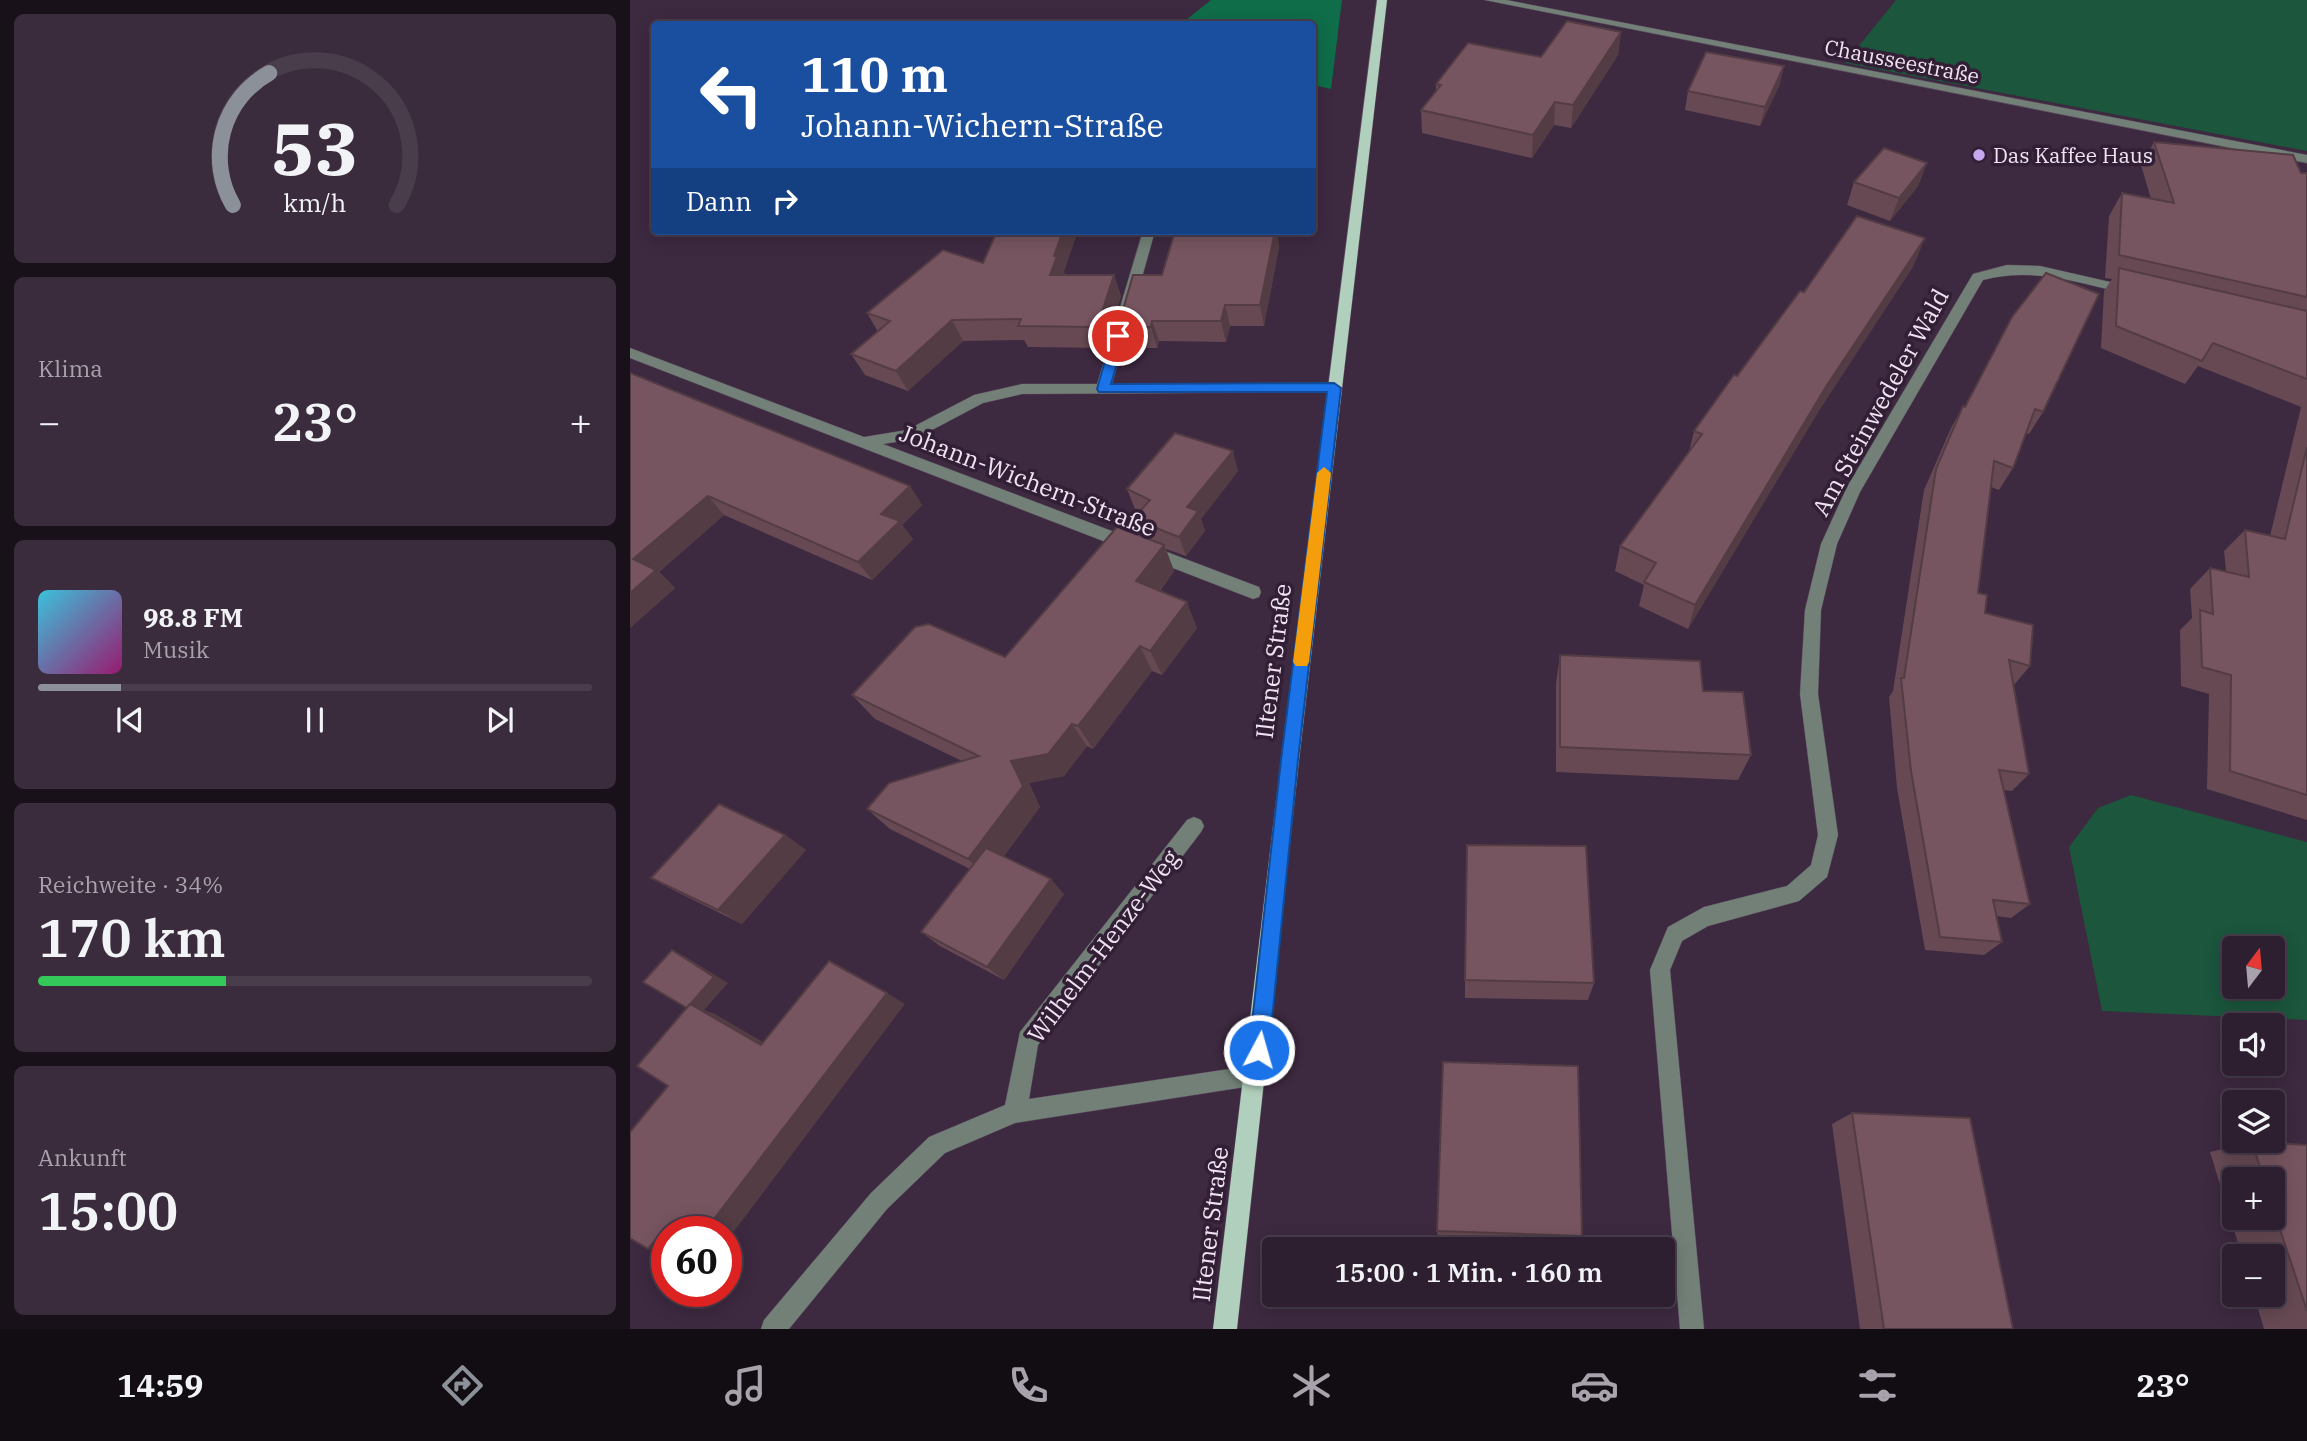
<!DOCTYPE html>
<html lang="de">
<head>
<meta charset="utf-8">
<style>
  :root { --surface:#2e1f30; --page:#3a2c3c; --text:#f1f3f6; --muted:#a7a2ab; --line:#493d4c; --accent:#8c9099 }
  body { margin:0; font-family:"IBM Plex Serif",serif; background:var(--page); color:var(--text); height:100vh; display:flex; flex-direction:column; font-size:26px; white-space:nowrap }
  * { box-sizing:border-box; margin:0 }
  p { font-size:23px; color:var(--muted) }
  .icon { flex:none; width:38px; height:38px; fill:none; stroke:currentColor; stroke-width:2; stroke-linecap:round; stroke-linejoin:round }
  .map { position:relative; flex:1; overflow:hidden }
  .drawer { display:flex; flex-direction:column; gap:14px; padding:14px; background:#19111a; width:630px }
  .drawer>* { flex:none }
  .banner { position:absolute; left:21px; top:21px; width:665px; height:214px; border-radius:7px; box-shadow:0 4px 18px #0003,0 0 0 2px var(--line); background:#1a4fa0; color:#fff; overflow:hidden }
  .needle { width:46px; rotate:16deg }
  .buttons { position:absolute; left:1592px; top:936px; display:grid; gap:14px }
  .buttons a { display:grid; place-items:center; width:63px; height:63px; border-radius:7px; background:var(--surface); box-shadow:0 4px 18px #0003,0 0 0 2px var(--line); font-size:35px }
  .speed { position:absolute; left:21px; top:1216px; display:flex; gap:14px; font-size:35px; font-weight:700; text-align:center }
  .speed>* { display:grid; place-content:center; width:91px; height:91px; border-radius:50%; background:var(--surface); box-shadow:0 4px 18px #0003,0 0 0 2px var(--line); line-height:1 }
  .speed .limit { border:10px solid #d22; background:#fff; color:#111 }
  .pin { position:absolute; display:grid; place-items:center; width:60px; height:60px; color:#fff; margin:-30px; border:4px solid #fff; border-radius:50%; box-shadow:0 2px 7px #0007 }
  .me { position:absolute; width:77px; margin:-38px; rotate:6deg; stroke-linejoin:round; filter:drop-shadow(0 0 5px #0008) }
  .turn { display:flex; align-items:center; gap:24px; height:147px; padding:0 35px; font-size:32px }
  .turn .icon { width:91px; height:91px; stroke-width:2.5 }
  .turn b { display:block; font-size:49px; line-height:60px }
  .then { display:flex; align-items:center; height:66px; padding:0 35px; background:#0003; gap:14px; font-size:26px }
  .big { font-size:52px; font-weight:600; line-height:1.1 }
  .drawer .card { flex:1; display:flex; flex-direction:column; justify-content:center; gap:10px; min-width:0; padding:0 24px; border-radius:10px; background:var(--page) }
  .drawer .dial { align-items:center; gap:0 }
  .dial svg { height:182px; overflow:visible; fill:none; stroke:var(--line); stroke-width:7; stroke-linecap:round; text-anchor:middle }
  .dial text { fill:var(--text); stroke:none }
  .song { display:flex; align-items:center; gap:21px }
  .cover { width:84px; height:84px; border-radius:10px; background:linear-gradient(135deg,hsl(190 70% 55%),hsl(320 70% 35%)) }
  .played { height:7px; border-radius:4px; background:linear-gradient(90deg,var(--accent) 15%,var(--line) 15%) }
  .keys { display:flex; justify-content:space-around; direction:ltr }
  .heat { display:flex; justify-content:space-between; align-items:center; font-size:38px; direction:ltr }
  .charge { height:10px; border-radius:5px; background:linear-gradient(90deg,#34c759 34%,var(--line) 0) }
  .trip { position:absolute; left:632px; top:1237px; width:413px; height:70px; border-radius:7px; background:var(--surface); box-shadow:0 4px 18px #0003,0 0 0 2px var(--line); font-weight:600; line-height:70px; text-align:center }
  .dock { display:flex; height:112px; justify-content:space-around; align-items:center; background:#120c13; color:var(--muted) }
  .dock .icon { width:49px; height:49px }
  .dock .on { color:var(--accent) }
  .dock b { font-size:32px; color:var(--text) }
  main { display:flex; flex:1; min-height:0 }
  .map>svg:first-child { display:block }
  .green { fill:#1b563d; fill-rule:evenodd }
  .forest { fill:#0f6d49 }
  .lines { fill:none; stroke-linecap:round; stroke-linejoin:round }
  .minor-casing { stroke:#59475c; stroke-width:1 }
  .major-casing { stroke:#59475c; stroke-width:1 }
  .minor { fill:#728077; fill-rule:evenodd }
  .major { fill:#b1cfbd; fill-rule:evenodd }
  .wall { fill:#664953; fill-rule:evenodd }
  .shaded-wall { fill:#533c43 }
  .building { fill:#775560; stroke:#533c43; stroke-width:2 }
  .route { fill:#1a73e8; stroke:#114b97; stroke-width:2 }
  .slow { fill:#f59e0b }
  .poi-dot { fill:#c7a6f0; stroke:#321f36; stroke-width:2.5 }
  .labels { text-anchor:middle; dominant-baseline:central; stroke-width:7; stroke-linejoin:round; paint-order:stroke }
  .far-street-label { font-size:21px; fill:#efe3f2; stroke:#321f36 }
  .far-poi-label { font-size:21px; fill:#efe3f2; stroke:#321f36; text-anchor:start }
  .street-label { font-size:24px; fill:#efe3f2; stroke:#321f36 }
</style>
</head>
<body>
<main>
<section class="drawer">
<div class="card dial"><svg viewBox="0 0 100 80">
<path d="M14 69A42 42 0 1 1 86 69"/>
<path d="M14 69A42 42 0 0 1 30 11" stroke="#8c9099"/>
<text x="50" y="56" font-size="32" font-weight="700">53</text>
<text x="50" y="72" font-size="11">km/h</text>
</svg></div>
<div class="card"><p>Klima</p>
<div class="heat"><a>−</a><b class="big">23°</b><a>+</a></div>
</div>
<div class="card">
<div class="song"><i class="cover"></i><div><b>98.8 FM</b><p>Musik</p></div></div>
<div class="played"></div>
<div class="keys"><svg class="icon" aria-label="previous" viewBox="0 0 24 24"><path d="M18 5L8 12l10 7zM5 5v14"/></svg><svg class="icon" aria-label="pause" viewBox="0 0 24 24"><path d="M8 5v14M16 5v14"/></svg><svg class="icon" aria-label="next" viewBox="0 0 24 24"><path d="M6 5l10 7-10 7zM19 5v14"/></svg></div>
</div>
<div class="card"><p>Reichweite · 34%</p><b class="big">170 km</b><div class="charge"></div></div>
<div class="card"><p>Ankunft</p><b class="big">15:00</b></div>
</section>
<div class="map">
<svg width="1677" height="1329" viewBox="0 0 1677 1329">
  <rect width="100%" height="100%" fill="#3d2940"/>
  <g class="green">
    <path d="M1266,0H1677V151L1215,63Z"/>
    <path d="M1501,795L1677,842V1020L1472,1011L1439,847L1468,808ZM1605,948H1643V987H1605Z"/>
  </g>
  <path class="forest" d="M581,0H712L701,89L683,85L682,24H551Z"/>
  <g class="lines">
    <g class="minor-casing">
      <g id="minor">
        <path d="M855,0H876L1677,155V163Z"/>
        <path d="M513,231H525L482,384L704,383L711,388L709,392L392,394L353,403L285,439L253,444L629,587L631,592L629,597L623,599L0,358V348L234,437L277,430L344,395L392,384H467Z"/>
        <path d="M1377,265L1410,266L1502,287L1509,291L1502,295C1452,284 1404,266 1353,280L1230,492L1207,544L1191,610L1188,694L1208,835L1197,877L1169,901L1078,926L1052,941L1040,970L1074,1329H1050L1020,970L1038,927L1074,907L1157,886L1181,865L1188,835L1170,694L1175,610L1191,544L1217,487L1343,274Z"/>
        <path d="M564,817L571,820L574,826L571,832L408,1045L399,1099L626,1065L634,1068L637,1076L634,1084L385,1123L315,1153L257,1209L159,1329H131L134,1320L241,1193L299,1137L375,1105L390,1032L557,820Z"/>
      </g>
    </g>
    <g class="major-casing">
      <path id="major" d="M747,0H757L669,760L607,1329H583L651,760Z"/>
    </g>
    <use href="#minor" class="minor"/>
    <use href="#major" class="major"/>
  </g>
  <g class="wall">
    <path d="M991,32L988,55L941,128L924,125L902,158L792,133L791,110L806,91V84L911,57Z"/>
    <path d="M1150,84L1130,126L1055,110L1058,91Z"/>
    <path d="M1524,142L1677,173V820L1577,789L1579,694L1551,686L1550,630L1562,618L1560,589L1580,568L1596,571L1594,551L1615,530L1640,536L1671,407L1568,366L1555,384L1471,348L1474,291L1482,279L1475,278L1479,216L1492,193L1521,199L1511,165Z"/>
    <path d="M1297,163L1288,186L1260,221L1217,205L1224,182Z"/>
    <path d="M647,231L649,247L634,326H600L596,342L529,341L527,348H495L488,327L532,275Z"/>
    <path d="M353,263L434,272L435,275H484L491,296L475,348L398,347L394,340L333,341L278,391L235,375L221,354L248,332L237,313Z"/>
    <path d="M1284,265L1188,412L1058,629L1009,606L1014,585L985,571L990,546L1059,452L1064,431L1174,292Z"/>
    <path d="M1382,317L1413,412L1399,434L1396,433L1383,468L1369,490L1361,487L1348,593L1355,613L1400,666L1384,685L1399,774L1382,791L1373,790L1400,904L1381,918L1366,916L1372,942L1354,955L1295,950L1267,788L1259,697L1263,691L1294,490L1321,428L1333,406L1335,407Z"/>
    <path d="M0,373L280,486L292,505L272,525L283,539L242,580L94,515L29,572L45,588L0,628Z"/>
    <path d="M608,471L571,519L575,531L556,556L536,549L544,571L530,591L567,628L532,675L522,671L463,749L457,746L434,776L399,783L410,807L374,856L434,894L374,980L310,946L291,932L340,869L260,829L237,809L332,761L245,719L222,695L375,657L509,536L503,519L510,511L505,509L497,489Z"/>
    <path d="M930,655L1073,691L1121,755L1108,780L926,772V683Z"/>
    <path d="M155,835L176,850L112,924L47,892L21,878Z"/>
    <path d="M835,980L964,983L958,1000L835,998Z"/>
    <path d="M1222,1113L1383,1329H1230L1202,1124Z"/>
    <path d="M1622,1142L1677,1145V1329H1634L1624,1295H1643V1256H1612L1580,1152ZM1605,1180H1643V1218H1605Z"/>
    <path d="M807,1231L952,1236L946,1241L808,1237Z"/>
  </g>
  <g class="shaded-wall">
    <path d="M991,32L988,55L941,128L943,105Z"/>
    <path d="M1154,66L1150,84L1130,126L1135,107Z"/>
    <path d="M925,102L924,125L902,158L903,135Z"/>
    <path d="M1297,163L1288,186L1260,221L1269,198Z"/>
    <path d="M433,231H448L434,272L436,277L420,275L424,256Z"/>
    <path d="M641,231H647L649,247L634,326L630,305Z"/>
    <path d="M1295,238L1284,265L1188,412L1058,629L1065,605L1197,385Z"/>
    <path d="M484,275L491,296L475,348L467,327Z"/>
    <path d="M595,305L600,326L596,342L591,321Z"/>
    <path d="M322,320L333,341L278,391L266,371Z"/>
    <path d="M522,321L529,341L527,348L521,327Z"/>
    <path d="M603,451L608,471L571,519L575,531L556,556L549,537L557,507Z"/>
    <path d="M280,486L292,505L272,525L283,539L242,580L228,562L251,514Z"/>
    <path d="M78,496L94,515L29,572L45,588L0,628V593L3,559Z"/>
    <path d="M534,545L544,571L517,607L506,581Z"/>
    <path d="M557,602L567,628L532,675L520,651Z"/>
    <path d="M510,646L522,671L463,749L448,726Z"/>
    <path d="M442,724L457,746L434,776L399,783L410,807L358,878L338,859L381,761Z"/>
    <path d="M155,835L176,850L112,924L88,910Z"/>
    <path d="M421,879L434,894L374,980L357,967Z"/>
    <path d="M42,950L56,957L98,983L74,1010L85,1014L154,1054L131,1045L57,1008Z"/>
    <path d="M257,993L275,1004L96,1242V1232H74Z"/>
    <path d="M30,1234L37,1235V1251L18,1249Z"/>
  </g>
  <g class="building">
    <path d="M937,21L991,32L943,105L925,102L903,135L791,110L811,85L806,84L838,43L911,57Z"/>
    <path d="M1076,52L1154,66L1135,107L1058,91Z"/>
    <path d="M1524,142L1663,155L1671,173H1677V297L1489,255L1492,193L1544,203Z"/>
    <path d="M1254,148L1297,163L1269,198L1224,182Z"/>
    <path d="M1227,216L1295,238L1197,385L1065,605L1014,582L1026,563L990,546L1072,434L1064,431L1104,375L1107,376L1170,291L1174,292Z"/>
    <path d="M367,231H433L424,256H427L420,275H484L467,327L388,326L391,319L322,320L266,371L221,354L260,321L237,313L313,250L353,263Z"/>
    <path d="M545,231H645L630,305H595L591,321H522L521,327H488L503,275H532Z"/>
    <path d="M1489,268L1677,311V379L1583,343L1572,361L1486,326Z"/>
    <path d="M1416,273L1469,294L1413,412L1405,409L1383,468L1364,461L1348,593L1357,595L1355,613L1403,625L1400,666L1379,660L1399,774L1369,770L1400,904L1363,900L1372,942L1310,937L1281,771L1271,678H1274L1306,469L1333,406L1335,407L1382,317Z"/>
    <path d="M0,373L280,486L251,514L270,521L228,562L78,496L3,559L26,570L0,593Z"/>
    <path d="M545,433L603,451L557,507L568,511L549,537L503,519L520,500L497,489Z"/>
    <path d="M1677,447V795L1600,771L1601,675L1572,667L1570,610L1583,614L1580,568L1619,577L1615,530L1655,539Z"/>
    <path d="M487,527L534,545L506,581L557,602L520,651L510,646L448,726L442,724L418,754L381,761L393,786L338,859L237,809L259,783L349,756L222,695L285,627L299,624L375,657Z"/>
    <path d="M930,655L1070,661L1073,691L1113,692L1121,755L930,747Z"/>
    <path d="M89,804L155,835L88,910L21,878Z"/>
    <path d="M837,845L956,846L964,983L835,980Z"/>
    <path d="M356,848L421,879L357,967L291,932Z"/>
    <path d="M42,950L84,977L57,1008L13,982Z"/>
    <path d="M199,961L257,993L74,1232H37V1238L30,1234L18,1249L0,1238V1132L38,1086L7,1066L60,1004L131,1045Z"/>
    <path d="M813,1062L948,1066L952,1236L807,1231Z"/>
    <path d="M1222,1113L1340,1118L1383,1329H1254Z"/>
    <path d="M1622,1142L1677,1145V1311L1643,1208V1180H1634Z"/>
  </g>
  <path class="route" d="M488,332L495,336L481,384L704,383L711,388L668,760L639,1050L636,1057L629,1060L622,1057L619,1050L651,760L697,392H469L467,389L482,336Z"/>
  <path class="slow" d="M694,467L701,473L679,662L677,666H666L663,662L687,473Z"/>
  <circle class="poi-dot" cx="1349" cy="155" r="7"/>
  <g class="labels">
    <g class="far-street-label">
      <text transform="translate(1272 61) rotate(11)">Chausseestraße</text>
    </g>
    <g class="far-poi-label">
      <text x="1363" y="155">Das Kaffee Haus</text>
    </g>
    <g class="street-label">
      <text transform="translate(1250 402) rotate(-61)">Am Steinwedeler Wald</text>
      <text transform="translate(398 480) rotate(21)">Johann-Wichern-Straße</text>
      <text transform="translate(643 661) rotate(-83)">Iltener Straße</text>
      <text transform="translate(473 946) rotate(-53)">Wilhelm-Henze-Weg</text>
      <text transform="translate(580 1224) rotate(-83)">Iltener Straße</text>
    </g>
  </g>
</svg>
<div class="buttons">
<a><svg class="needle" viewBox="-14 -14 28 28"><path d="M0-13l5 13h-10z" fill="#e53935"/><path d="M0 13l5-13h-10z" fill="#a7a2ab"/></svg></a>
<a><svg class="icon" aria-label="sound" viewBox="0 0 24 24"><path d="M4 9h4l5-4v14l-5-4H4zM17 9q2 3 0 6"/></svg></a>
<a><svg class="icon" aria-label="layers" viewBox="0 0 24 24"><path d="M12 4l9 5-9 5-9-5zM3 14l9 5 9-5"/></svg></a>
<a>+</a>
<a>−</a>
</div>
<div class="speed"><div class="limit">60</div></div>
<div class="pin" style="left:488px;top:336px;background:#d93025"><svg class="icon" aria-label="arrive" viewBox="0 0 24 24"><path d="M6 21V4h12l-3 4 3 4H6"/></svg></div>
<svg class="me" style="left:629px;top:1050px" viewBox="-20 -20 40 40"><circle r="17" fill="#1a73e8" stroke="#fff" stroke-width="3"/><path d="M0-11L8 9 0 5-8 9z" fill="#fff"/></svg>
<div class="trip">15:00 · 1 Min. · 160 m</div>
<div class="banner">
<div class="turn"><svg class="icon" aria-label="left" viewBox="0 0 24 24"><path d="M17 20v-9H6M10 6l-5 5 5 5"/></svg><div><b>110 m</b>Johann-Wichern-Straße</div></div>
<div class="then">Dann<svg class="icon" aria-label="right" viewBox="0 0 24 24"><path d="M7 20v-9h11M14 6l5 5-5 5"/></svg></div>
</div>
</div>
</main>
<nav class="dock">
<b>14:59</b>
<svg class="icon on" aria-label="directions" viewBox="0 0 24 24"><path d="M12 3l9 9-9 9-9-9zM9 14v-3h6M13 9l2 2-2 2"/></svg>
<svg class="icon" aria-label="music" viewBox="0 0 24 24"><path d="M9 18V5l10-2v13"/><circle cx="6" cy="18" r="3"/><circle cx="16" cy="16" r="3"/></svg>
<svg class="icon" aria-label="phone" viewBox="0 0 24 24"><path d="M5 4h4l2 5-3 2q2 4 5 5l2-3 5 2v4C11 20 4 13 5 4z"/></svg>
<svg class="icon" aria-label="climate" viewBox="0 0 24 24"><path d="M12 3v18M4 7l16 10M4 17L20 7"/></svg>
<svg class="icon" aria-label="car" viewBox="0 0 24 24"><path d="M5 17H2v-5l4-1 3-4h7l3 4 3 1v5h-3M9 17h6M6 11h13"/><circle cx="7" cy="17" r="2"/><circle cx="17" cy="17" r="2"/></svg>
<svg class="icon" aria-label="filters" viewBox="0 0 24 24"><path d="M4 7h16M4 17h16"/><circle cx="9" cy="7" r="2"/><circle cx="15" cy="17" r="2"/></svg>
<b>23°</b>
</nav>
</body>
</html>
